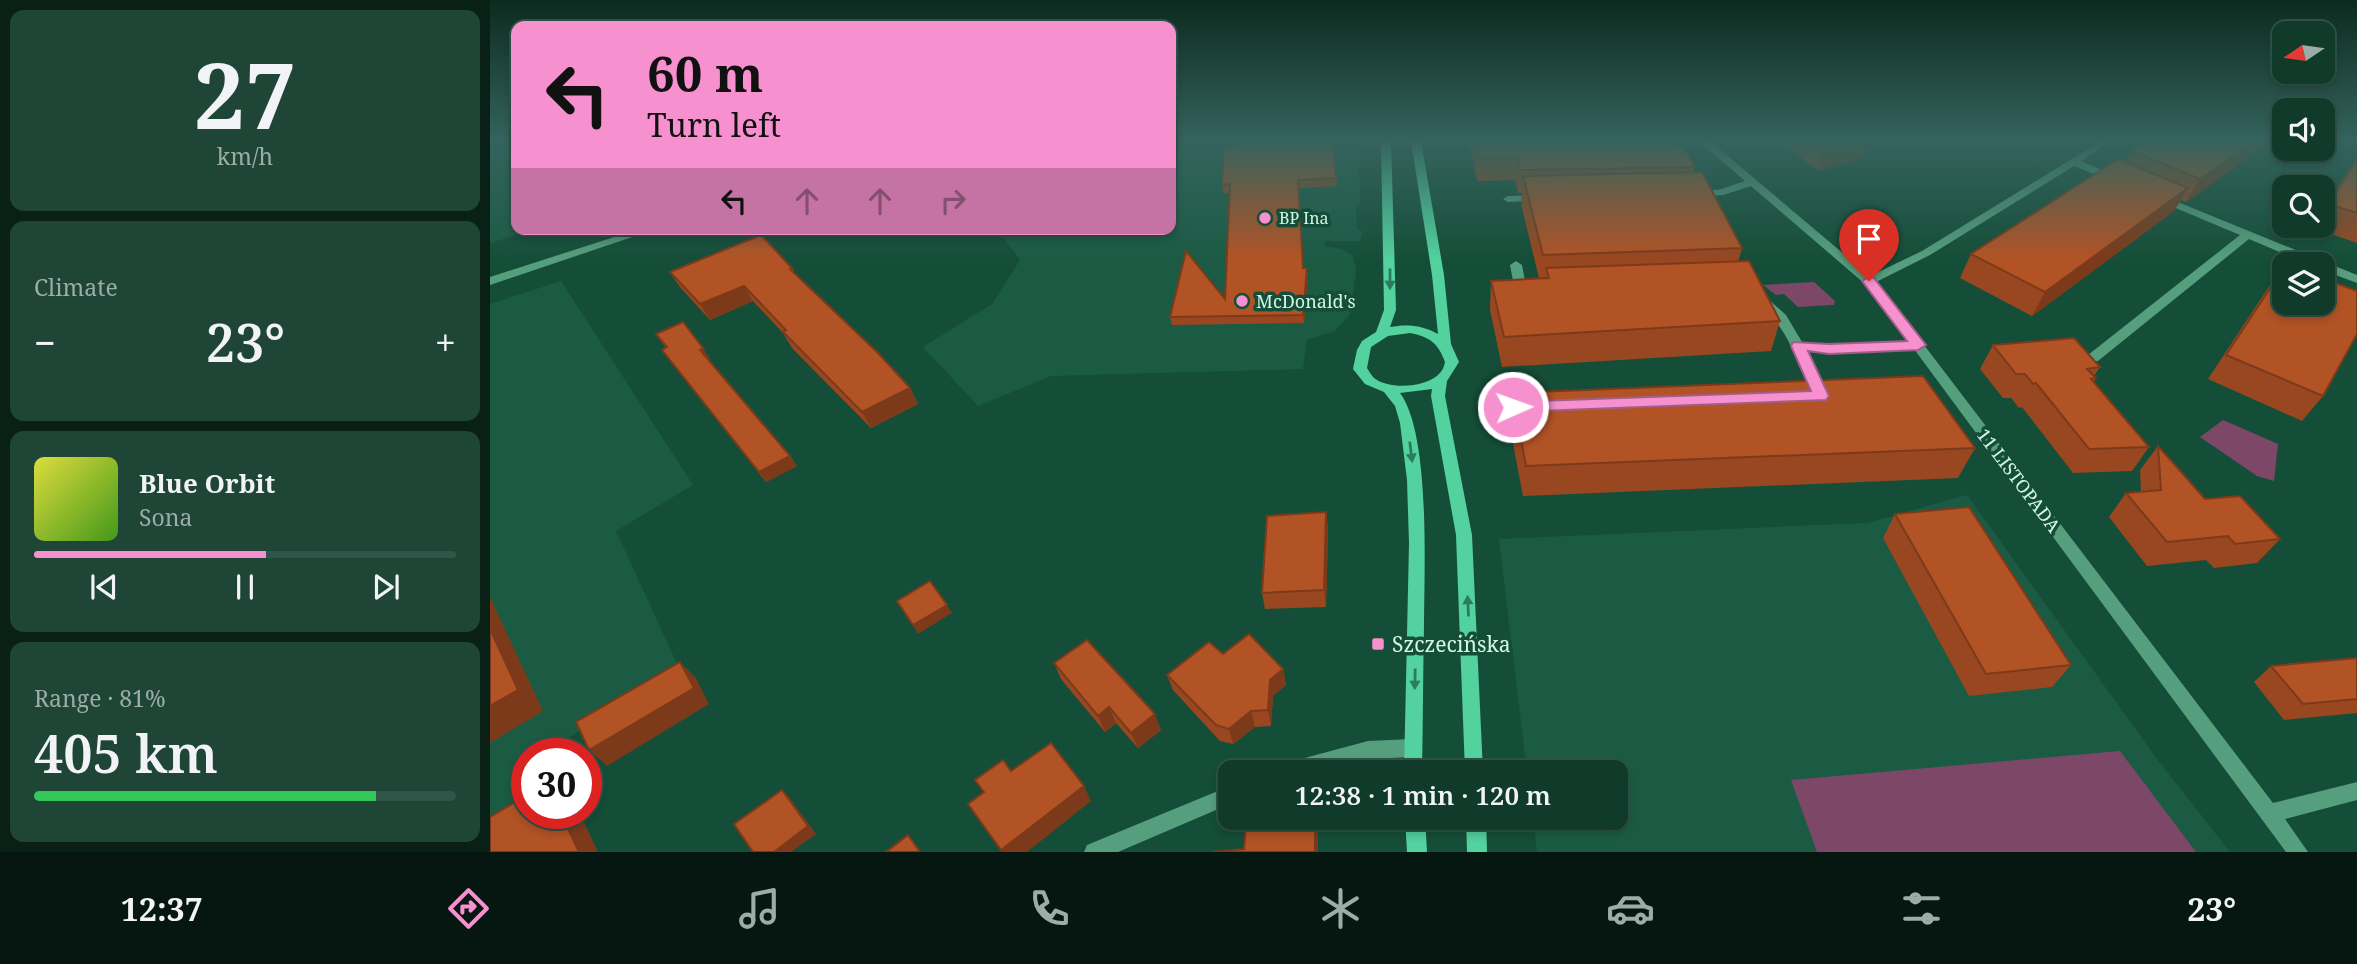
<!DOCTYPE html>
<html lang="en">
<head>
<meta charset="utf-8">
<style>
  :root { --surface:#103a2a; --page:#1e4536; --text:#f1f3f6; --muted:#9cada8; --line:#305447; --accent:#f790ce }
  body { margin:0; font-family:"Noto Serif",serif; background:var(--page); color:var(--text); height:100vh; display:flex; flex-direction:column; font-size:26px; white-space:nowrap }
  * { box-sizing:border-box; margin:0 }
  p { font-size:23px; color:var(--muted) }
  .icon { flex:none; width:38px; height:38px; fill:none; stroke:currentColor; stroke-width:2; stroke-linecap:round; stroke-linejoin:round }
  .map { position:relative; flex:1; overflow:hidden }
  .details { display:flex; flex-direction:column; gap:10px; padding:10px; background:#092017; width:490px }
  .details>* { flex:none }
  .top-card { position:absolute; left:21px; top:21px; width:665px; height:214px; border-radius:14px; box-shadow:0 4px 10px #0003,0 0 0 2px var(--line); background:#f790ce; color:#111; overflow:hidden }
  .needle { width:46px; rotate:257deg }
  .controls { position:absolute; left:1782px; top:21px; display:grid; gap:14px }
  .controls a { display:grid; place-items:center; width:63px; height:63px; border-radius:14px; background:var(--surface); box-shadow:0 4px 10px #0003,0 0 0 2px var(--line); font-size:35px }
  .speed { position:absolute; left:21px; top:738px; display:flex; gap:14px; font-size:35px; font-weight:700; text-align:center }
  .speed>* { display:grid; place-content:center; width:91px; height:91px; border-radius:50%; background:var(--surface); box-shadow:0 4px 10px #0003,0 0 0 2px var(--line); line-height:1 }
  .speed .limit { border:10px solid #d22; background:#fff; color:#111 }
  .pin { position:absolute; display:grid; place-items:center; width:60px; height:60px; color:#fff; margin:-72px -30px; border-radius:50% 50% 50% 0; rotate:-45deg; box-shadow:0 0 7px #0007 }
  .pin .icon { rotate:45deg }
  .me { position:absolute; width:77px; margin:-38px; rotate:88deg; stroke-linejoin:round; filter:drop-shadow(0 0 5px #0008) }
  .turn { display:flex; align-items:center; gap:24px; height:147px; padding:0 21px; font-size:32px }
  .turn .icon { width:91px; height:91px; stroke-width:2.5 }
  .turn b { display:block; font-size:49px; line-height:60px }
  .lanes { display:flex; align-items:center; height:66px; padding:0 21px; background:#0003; justify-content:center; gap:35px; direction:ltr }
  .lanes .off { opacity:.35 }
  .big { font-size:52px; font-weight:600; line-height:1.1 }
  .details .widget { flex:1; display:flex; flex-direction:column; justify-content:center; gap:10px; min-width:0; padding:0 24px; border-radius:14px; background:var(--page) }
  .details .dial { align-items:center; gap:0 }
  .dial b { font-size:91px; line-height:1 }
  .song { display:flex; align-items:center; gap:21px }
  .cover { width:84px; height:84px; border-radius:10px; background:linear-gradient(135deg,hsl(60 70% 55%),hsl(100 70% 35%)) }
  .played { height:7px; border-radius:4px; background:linear-gradient(90deg,var(--accent) 55%,var(--line) 55%) }
  .keys { display:flex; justify-content:space-around; direction:ltr }
  .heat { display:flex; justify-content:space-between; align-items:center; font-size:38px; direction:ltr }
  .charge { height:10px; border-radius:5px; background:linear-gradient(90deg,#34c759 81%,var(--line) 0) }
  .trip { position:absolute; left:728px; top:760px; width:410px; height:70px; border-radius:14px; background:var(--surface); box-shadow:0 4px 10px #0003,0 0 0 2px var(--line); font-weight:600; line-height:70px; text-align:center }
  .tab-bar { display:flex; height:112px; justify-content:space-around; align-items:center; background:#061711; color:var(--muted) }
  .tab-bar .icon { width:49px; height:49px }
  .tab-bar .current { color:var(--accent) }
  .tab-bar b { font-size:32px; color:var(--text) }
  main { display:flex; flex:1; min-height:0 }
  .map>svg:first-child { display:block }
  .built { fill:#1b5b44 }
  .green { fill:#7d4768 }
  .lines { fill:none; stroke-linecap:round; stroke-linejoin:round }
  .minor { fill:#559e7e; fill-rule:evenodd }
  .secondary { fill:#53d19f; fill-rule:evenodd }
  .wall { fill:#994720 }
  .shaded-wall { fill:#7d3a1a }
  .building { fill:#b25325; stroke:#7d3a1a; stroke-width:2 }
  .oneway { fill:#2b7c5c }
  .route { fill:#f790ce; stroke:#a15e86; stroke-width:2 }
  .poi-dot { fill:#f790ce; stroke:#154e38; stroke-width:2.5 }
  .labels { text-anchor:middle; dominant-baseline:central; stroke-width:7; stroke-linejoin:round; paint-order:stroke }
  .far-poi-label { font-size:16px; fill:#d4f7e5; stroke:#154e38; text-anchor:start }
  .poi-label { font-size:18px; fill:#d4f7e5; stroke:#154e38; text-anchor:start }
  .street-label { font-size:18px; fill:#d4f7e5; stroke:#154e38 }
  .near-poi-label { font-size:21px; fill:#d4f7e5; stroke:#154e38; text-anchor:start }
</style>
</head>
<body>
<main>
<section class="details">
<div class="widget dial"><b>27</b><p>km/h</p></div>
<div class="widget"><p>Climate</p>
<div class="heat"><a>−</a><b class="big">23°</b><a>+</a></div>
</div>
<div class="widget">
<div class="song"><i class="cover"></i><div><b>Blue Orbit</b><p>Sona</p></div></div>
<div class="played"></div>
<div class="keys"><svg class="icon" aria-label="previous" viewBox="0 0 24 24"><path d="M18 5L8 12l10 7zM5 5v14"/></svg><svg class="icon" aria-label="pause" viewBox="0 0 24 24"><path d="M8 5v14M16 5v14"/></svg><svg class="icon" aria-label="next" viewBox="0 0 24 24"><path d="M6 5l10 7-10 7zM19 5v14"/></svg></div>
</div>
<div class="widget"><p>Range · 81%</p><b class="big">405 km</b><div class="charge"></div></div>
</section>
<div class="map">
<svg width="1867" height="852" viewBox="0 0 1867 852">
  <rect width="100%" height="100%" fill="#154e38"/>
  <g class="built">
    <path d="M0,141H26V229H45L0,243Z"/>
    <path d="M681,141H709L715,149L738,146L735,141H868L870,204L866,205L867,229L872,232L870,241H836L834,246L852,249L863,256L866,270L860,315L844,331L817,340L813,369L561,376L488,406L433,347L502,304L530,260L507,229H681Z"/>
    <path d="M71,281L203,485L126,531L188,666L54,754H37V814L0,852V304Z"/>
    <path d="M1477,495L1667,759L1740,852H1047L1043,817H1125V772H1037L1009,539L1377,523Z"/>
  </g>
  <g class="green">
    <path d="M1324,282L1345,301L1344,305L1308,307L1294,294L1286,295L1273,285Z"/>
    <path d="M1733,420L1788,444L1784,481L1767,476L1710,437Z"/>
    <path d="M1630,751L1706,852H1327L1301,780Z"/>
  </g>
  <g class="lines">
    <g class="minor">
      <path d="M1209,141H1220L1380,276L1432,251L1611,141H1622L1591,161L1629,177V181H1621L1584,166L1440,255L1386,282L1783,803L1867,782V800L1795,819L1818,852H1796L1424,349L1339,353L1317,351L1337,396L1330,401L1325,399C1305,362 1303,334 1269,304L1267,301L1269,298H1277L1296,315L1312,342L1339,345L1417,341L1375,284L1261,186L1233,195L1203,197V193L1232,189L1255,181Z"/>
      <path d="M1050,195L1055,198L1054,200L1018,202L1013,199L1018,196Z"/>
      <path d="M1673,196L1867,275V283L1832,270V264H1818L1759,239L1608,361H1598L1596,358L1598,355L1750,235L1669,201L1668,199Z"/>
      <path d="M149,229H166L0,285V277Z"/>
      <path d="M1026,261L1032,265L1037,292L1031,296L1025,292L1020,265Z"/>
      <path d="M922,739L929,742L931,748L929,754L922,757L878,759L830,772H787L789,766L796,763L878,741Z"/>
      <path d="M740,786V804L628,852H594L597,845Z"/>
    </g>
    <g class="secondary">
      <path d="M891,141H901L906,310L900,327C917,324 932,325 948,334L942,275L921,141H931L954,275L961,344L969,362L957,381L955,396L982,535L993,772H975L966,535L941,396L942,389L910,393C941,435 934,572 934,626C933,675 933,723 932,772H914L919,543L917,480L910,423L905,406L894,392L875,384L863,369L867,350L872,341L886,332L894,310ZM920,333C940,337 948,343 955,362C954,366 953,370 950,373C937,388 899,390 884,378C881,375 879,371 877,368L881,347L898,336Z"/>
      <path d="M915,817H935L937,852H917Z"/>
      <path d="M976,817H996L997,852H977Z"/>
    </g>
  </g>
  <g class="wall">
    <path d="M843,141L847,186L809,188L813,268L818,276L814,323L682,325L680,317L735,299L740,193H733L732,185Z"/>
    <path d="M979,141H1183L1205,167L1203,172L1252,248L1248,262L1290,321L1281,351L1012,367L1000,310L1001,281L1049,278L1031,204L1032,193H1028L1025,180L987,181Z"/>
    <path d="M1288,141H1378L1373,158L1328,170Z"/>
    <path d="M1782,141L1696,202L1691,200L1684,211L1542,316L1470,278L1481,254L1635,162L1641,151Z"/>
    <path d="M1867,157V243L1821,227L1822,226H1832V210Z"/>
    <path d="M1794,267L1833,396L1812,421L1718,379L1778,288Z"/>
    <path d="M302,268L306,275L420,388L428,404L381,428L302,348L293,333L263,301L220,320L190,287L180,272Z"/>
    <path d="M166,334L220,359L218,360L300,456L307,466L276,482L180,360L172,350L176,348Z"/>
    <path d="M1503,345L1610,367L1604,376L1606,378L1604,382L1659,447L1642,471L1583,473L1532,407L1529,408L1521,398H1513L1490,369Z"/>
    <path d="M1022,393L1485,448L1468,478L1033,496L1019,423Z"/>
    <path d="M1668,446L1715,499L1790,539L1767,563L1724,568L1716,560L1657,566L1619,517L1636,493L1651,492L1650,470Z"/>
    <path d="M836,512L838,529L836,607L775,609L772,593Z"/>
    <path d="M1405,514L1581,665L1562,687L1479,696L1393,538Z"/>
    <path d="M733,654L793,669L796,685L783,696L781,726L765,727L743,744L730,741L683,690L677,675Z"/>
    <path d="M1867,658V713L1794,720L1764,682L1781,666Z"/>
    <path d="M564,663L671,730L648,748L626,723L615,732L571,679Z"/>
  </g>
  <g class="shaded-wall">
    <path d="M1360,141H1378L1373,158L1328,170L1335,147Z"/>
    <path d="M1765,141H1782L1696,202L1710,179Z"/>
    <path d="M1698,188L1684,211L1542,316L1555,292Z"/>
    <path d="M817,268L818,276L814,323L813,315Z"/>
    <path d="M254,286L263,301L220,320L210,304Z"/>
    <path d="M213,348L220,359L217,361L210,350Z"/>
    <path d="M420,388L428,404L381,428L372,412Z"/>
    <path d="M300,456L307,466L276,482L269,472Z"/>
    <path d="M836,512L838,529L836,607L834,590Z"/>
    <path d="M0,597L53,711L0,743Z"/>
    <path d="M457,605L462,613L428,634L423,625Z"/>
    <path d="M190,662L206,678L219,704L117,766L99,750Z"/>
    <path d="M793,669L796,685L783,696L781,726L778,710L780,680Z"/>
    <path d="M619,707L626,723L615,732L608,716Z"/>
    <path d="M761,711L765,727L743,744L739,729Z"/>
    <path d="M665,714L671,730L648,748L641,733Z"/>
    <path d="M594,786L601,801L537,852H512L511,850Z"/>
    <path d="M292,790L299,797L326,834L301,852H284Z"/>
    <path d="M71,814H90L108,852H89Z"/>
    <rect x="825" y="817" width="3" height="35"/>
  </g>
  <g class="building">
    <path d="M756,141H843L846,178L808,180L813,268H817L813,315L680,317L696,251L735,299L740,184L732,185L734,148Z"/>
    <path d="M984,141H1183L1197,152L1205,167L1030,170L1027,158H988Z"/>
    <path d="M1325,141H1360L1335,147Z"/>
    <path d="M1657,141H1765L1710,179L1641,151Z"/>
    <path d="M1628,159L1698,188L1555,292L1481,254Z"/>
    <path d="M1867,160V213L1838,204Z"/>
    <path d="M1212,172L1252,248L1053,255L1033,176Z"/>
    <path d="M271,235L302,268L300,269L388,353L420,388L372,412L293,332L296,330L254,286L210,304L180,272Z"/>
    <path d="M1259,261L1290,321L1014,337L1001,281L1059,278L1056,268Z"/>
    <path d="M1794,267V303H1832V278L1867,291V334L1833,396L1736,355Z"/>
    <path d="M193,322L213,348L210,350L300,456L269,472L172,350L177,347L166,334Z"/>
    <path d="M1584,338L1610,367L1597,369L1606,378L1601,379L1659,447L1599,449L1546,383L1543,384L1535,374H1526L1503,345Z"/>
    <path d="M1433,376L1485,448L1036,466L1022,393Z"/>
    <path d="M1668,446L1715,499L1750,496L1790,539L1745,544L1738,536L1677,542L1636,493L1671,490Z"/>
    <path d="M1479,507L1581,665L1496,674L1405,514Z"/>
    <path d="M836,512L834,590L772,593L777,516Z"/>
    <path d="M440,581L457,605L423,625L407,601Z"/>
    <path d="M0,629L28,690L0,706Z"/>
    <path d="M759,634L793,669L780,680L778,710L761,711L739,729L726,725L677,675L719,642L733,654Z"/>
    <path d="M597,640L665,714L641,733L619,707L608,716L564,663Z"/>
    <path d="M1867,658V699L1813,704L1781,666Z"/>
    <path d="M190,662L204,688L99,750L86,722Z"/>
    <path d="M561,743L594,786L511,850L478,804L494,792L485,780L513,760L521,771Z"/>
    <path d="M292,790L318,826L284,852H263L244,824Z"/>
    <path d="M37,795V814H71L89,852H0V817Z"/>
    <path d="M757,817H825V852H722L754,849Z"/>
    <path d="M418,835L430,852H396Z"/>
  </g>
  <defs><path id="oneway-solid" d="M-6-.8H1V-3.2L6.5 0L1 3.2V.8H-6Z" transform="scale(1.75)"/></defs>
  <g class="oneway">
    <use href="#oneway-solid" transform="translate(900 279) rotate(90)"/>
    <use href="#oneway-solid" transform="translate(921 452) rotate(83)"/>
    <use href="#oneway-solid" transform="translate(978 606) rotate(-93)"/>
    <use href="#oneway-solid" transform="translate(925 679) rotate(91)"/>
  </g>
  <linearGradient id="sky" x2="0" y2="1"><stop stop-color="#0c2b1f"/><stop offset="0.54" stop-color="#35635e"/><stop offset="1" stop-color="#35635e" stop-opacity="0"/></linearGradient>
  <rect width="1867" height="260" fill="url(#sky)"/>
  <path class="route" d="M1379,277L1384,278L1436,345L1428,350L1339,354L1318,351L1339,396L1336,400L1023,412L1015,407L1023,402L1321,391L1301,346L1303,342L1339,344L1417,341L1372,281Z"/>
  <g class="poi-dot">
    <circle cx="775" cy="218" r="7"/>
    <circle cx="752" cy="301" r="7"/>
    <rect x="881" y="637" width="14" height="14" rx="3.5"/>
  </g>
  <g class="labels">
    <g class="far-poi-label">
      <text x="789" y="218">BP Ina</text>
    </g>
    <g class="poi-label">
      <text x="766" y="301">McDonald's</text>
    </g>
    <g class="street-label">
      <text transform="translate(1529 480) rotate(53)">11 LISTOPADA</text>
    </g>
    <g class="near-poi-label">
      <text x="902" y="644">Szczecińska</text>
    </g>
  </g>
</svg>
<div class="controls">
<a><svg class="needle" viewBox="-14 -14 28 28"><path d="M0-13l5 13h-10z" fill="#e53935"/><path d="M0 13l5-13h-10z" fill="#9cada8"/></svg></a>
<a><svg class="icon" aria-label="sound" viewBox="0 0 24 24"><path d="M4 9h4l5-4v14l-5-4H4zM17 9q2 3 0 6"/></svg></a>
<a><svg class="icon" aria-label="search" viewBox="0 0 24 24"><circle cx="10" cy="10" r="6"/><path d="M15 15l6 6"/></svg></a>
<a><svg class="icon" aria-label="layers" viewBox="0 0 24 24"><path d="M12 4l9 5-9 5-9-5zM3 14l9 5 9-5"/></svg></a>
</div>
<div class="speed"><div class="limit">30</div></div>
<div class="pin" style="left:1379px;top:281px;background:#d93025"><svg class="icon" aria-label="arrive" viewBox="0 0 24 24"><path d="M6 21V4h12l-3 4 3 4H6"/></svg></div>
<svg class="me" style="left:1023px;top:407px" viewBox="-20 -20 40 40"><circle r="17" fill="#f790ce" stroke="#fff" stroke-width="3"/><path d="M0-11L8 9 0 5-8 9z" fill="#fff"/></svg>
<div class="trip">12:38 · 1 min · 120 m</div>
<div class="top-card">
<div class="turn"><svg class="icon" aria-label="left" viewBox="0 0 24 24"><path d="M17 20v-9H6M10 6l-5 5 5 5"/></svg><div><b>60 m</b>Turn left</div></div>
<div class="lanes"><svg class="icon" aria-label="left" viewBox="0 0 24 24"><path d="M17 20v-9H6M10 6l-5 5 5 5"/></svg><svg class="icon off" aria-label="ahead" viewBox="0 0 24 24"><path d="M12 20V5M6 11l6-6 6 6"/></svg><svg class="icon off" aria-label="ahead" viewBox="0 0 24 24"><path d="M12 20V5M6 11l6-6 6 6"/></svg><svg class="icon off" aria-label="right" viewBox="0 0 24 24"><path d="M7 20v-9h11M14 6l5 5-5 5"/></svg></div>
</div>
</div>
</main>
<nav class="tab-bar">
<b>12:37</b>
<svg class="icon current" aria-label="directions" viewBox="0 0 24 24"><path d="M12 3l9 9-9 9-9-9zM9 14v-3h6M13 9l2 2-2 2"/></svg>
<svg class="icon" aria-label="music" viewBox="0 0 24 24"><path d="M9 18V5l10-2v13"/><circle cx="6" cy="18" r="3"/><circle cx="16" cy="16" r="3"/></svg>
<svg class="icon" aria-label="phone" viewBox="0 0 24 24"><path d="M5 4h4l2 5-3 2q2 4 5 5l2-3 5 2v4C11 20 4 13 5 4z"/></svg>
<svg class="icon" aria-label="climate" viewBox="0 0 24 24"><path d="M12 3v18M4 7l16 10M4 17L20 7"/></svg>
<svg class="icon" aria-label="car" viewBox="0 0 24 24"><path d="M5 17H2v-5l4-1 3-4h7l3 4 3 1v5h-3M9 17h6M6 11h13"/><circle cx="7" cy="17" r="2"/><circle cx="17" cy="17" r="2"/></svg>
<svg class="icon" aria-label="filters" viewBox="0 0 24 24"><path d="M4 7h16M4 17h16"/><circle cx="9" cy="7" r="2"/><circle cx="15" cy="17" r="2"/></svg>
<b>23°</b>
</nav>
</body>
</html>
